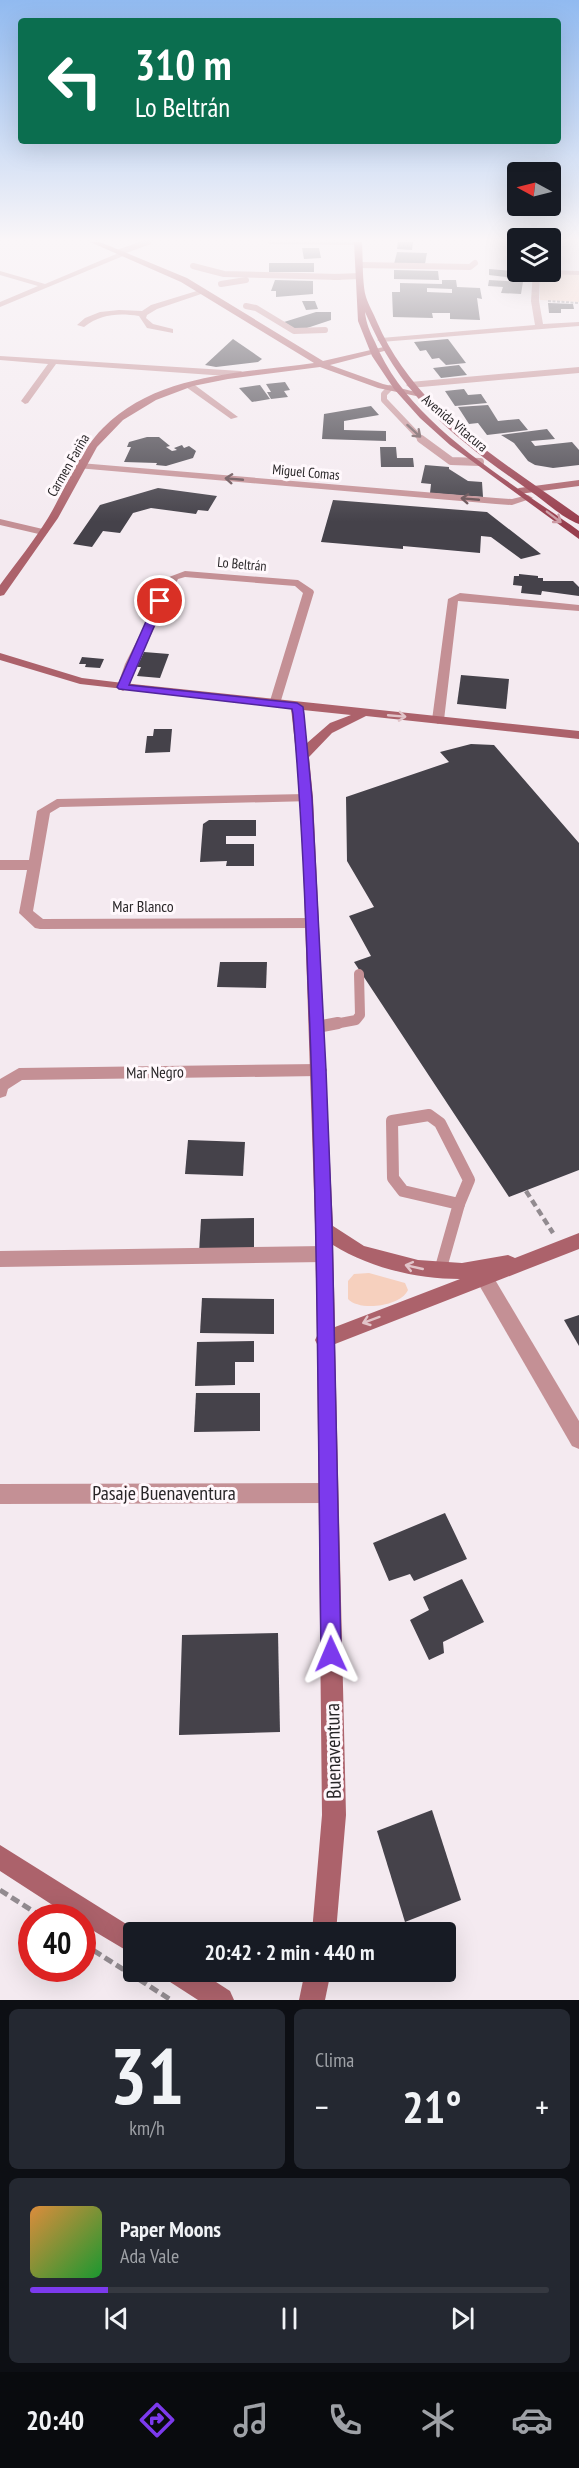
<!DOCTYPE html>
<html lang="es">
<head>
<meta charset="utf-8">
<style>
  :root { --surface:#171b24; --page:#242831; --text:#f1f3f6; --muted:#9ea1a6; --line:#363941; --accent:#7c3aed }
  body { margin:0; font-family:"PT Sans Narrow",sans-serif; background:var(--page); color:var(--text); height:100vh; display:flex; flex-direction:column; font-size:22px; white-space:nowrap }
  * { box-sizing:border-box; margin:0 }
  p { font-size:20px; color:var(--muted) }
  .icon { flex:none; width:33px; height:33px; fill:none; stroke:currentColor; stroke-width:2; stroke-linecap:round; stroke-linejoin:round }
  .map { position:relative; height:2000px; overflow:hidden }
  .sheet { display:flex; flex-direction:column; gap:9px; padding:9px; background:#0d0f14; flex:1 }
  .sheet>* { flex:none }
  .guide { position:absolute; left:18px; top:18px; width:543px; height:126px; border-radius:6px; box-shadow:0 6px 24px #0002; background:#0b6e4f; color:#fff; overflow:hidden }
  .needle { width:39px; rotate:277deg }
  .buttons { position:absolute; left:507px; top:162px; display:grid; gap:12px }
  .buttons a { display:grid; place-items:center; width:54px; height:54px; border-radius:6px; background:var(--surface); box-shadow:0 6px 24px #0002; font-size:30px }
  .speed { position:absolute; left:18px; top:1904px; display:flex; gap:12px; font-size:30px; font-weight:700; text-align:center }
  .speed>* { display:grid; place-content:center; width:78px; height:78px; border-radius:50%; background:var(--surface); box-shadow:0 6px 24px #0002; line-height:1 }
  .speed .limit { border:9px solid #d22; background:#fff; color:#111 }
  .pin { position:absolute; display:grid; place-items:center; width:51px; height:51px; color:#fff; margin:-26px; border:3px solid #fff; border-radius:50%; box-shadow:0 2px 6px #0007 }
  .me { position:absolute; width:66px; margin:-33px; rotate:359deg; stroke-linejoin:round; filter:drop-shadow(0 0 4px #0008) }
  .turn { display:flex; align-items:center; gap:21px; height:126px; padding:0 18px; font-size:27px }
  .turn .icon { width:78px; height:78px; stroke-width:2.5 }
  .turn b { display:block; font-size:42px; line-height:51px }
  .big { font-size:45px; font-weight:700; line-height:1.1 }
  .sheet .card { flex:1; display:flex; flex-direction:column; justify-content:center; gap:9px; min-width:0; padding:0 21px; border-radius:9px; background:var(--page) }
  .sheet .dial { align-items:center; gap:0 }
  .dial b { font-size:78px; line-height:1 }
  .song { display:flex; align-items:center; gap:18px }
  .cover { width:72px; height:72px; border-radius:9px; background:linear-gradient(135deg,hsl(30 70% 55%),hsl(130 70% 35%)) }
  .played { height:6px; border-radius:3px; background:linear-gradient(90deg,var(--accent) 15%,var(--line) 15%) }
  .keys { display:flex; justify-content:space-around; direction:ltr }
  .heat { display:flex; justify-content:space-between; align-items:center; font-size:33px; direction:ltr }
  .sheet .tiles { flex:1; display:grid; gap:9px; grid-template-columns:1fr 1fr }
  .card:last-child { grid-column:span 2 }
  .trip { position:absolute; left:123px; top:1922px; width:333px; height:60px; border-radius:6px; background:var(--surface); box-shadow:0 6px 24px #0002; font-weight:700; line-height:60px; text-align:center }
  .tab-bar { display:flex; height:96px; justify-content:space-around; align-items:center; background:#090b0e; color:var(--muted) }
  .tab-bar .icon { width:42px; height:42px }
  .tab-bar .selected { color:var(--accent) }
  .tab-bar b { font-size:27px; color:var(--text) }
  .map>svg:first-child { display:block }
  .green { fill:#f6d0be }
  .building { fill:#45424a; fill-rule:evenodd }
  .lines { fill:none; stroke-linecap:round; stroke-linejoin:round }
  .path-far2 { stroke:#928b90; stroke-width:2; stroke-dasharray:3 1.5; stroke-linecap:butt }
  .path-far1 { stroke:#928b90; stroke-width:4.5; stroke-dasharray:7 4; stroke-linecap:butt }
  .path { stroke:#928b90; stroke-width:5; stroke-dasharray:9 4.5; stroke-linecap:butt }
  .lane-far3 { stroke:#c49095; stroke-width:6 }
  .lane-far2 { stroke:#c49095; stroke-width:8 }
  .lane-far1 { stroke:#c49095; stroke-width:10 }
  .lane { stroke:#c49095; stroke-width:12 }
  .street { fill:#c49095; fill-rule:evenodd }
  .secondary { fill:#ac626b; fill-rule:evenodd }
  .primary { fill:#983f4e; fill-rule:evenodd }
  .oneway { stroke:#675054 }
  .oneway2 { stroke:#cc9ca5 }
  .oneway3 { stroke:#e2c4c9 }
  .route { fill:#7c3aed; stroke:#51269a; stroke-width:1.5 }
  .labels { text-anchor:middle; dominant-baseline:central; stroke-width:6; stroke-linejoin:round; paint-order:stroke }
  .far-street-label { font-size:14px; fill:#292628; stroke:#fff8fc }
  .street-label { font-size:16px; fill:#292628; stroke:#fff8fc }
  .near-street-label { font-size:20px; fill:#292628; stroke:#fff8fc }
</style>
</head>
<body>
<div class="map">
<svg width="579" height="2000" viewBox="0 0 579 2000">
  <rect width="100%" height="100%" fill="#f4eaf0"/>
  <g class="green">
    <path d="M540,272L579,274V302L540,300Z"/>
    <path d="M369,1273L405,1283L408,1290C401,1306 360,1312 348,1299V1281L354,1274Z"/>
  </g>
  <g class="building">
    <path d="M398,242H413L412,250L397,249Z"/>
    <path d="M302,248H319L321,258L304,259Z"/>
    <path d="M397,252L427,253L425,264H394Z"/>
    <rect x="269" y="263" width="45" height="9"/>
    <path d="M489,269L524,272L523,279L489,275Z"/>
    <path d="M394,270L438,271L439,280L394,279Z"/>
    <path d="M275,280L313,281V294L276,297V291H271Z"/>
    <path d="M442,280H456L457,287L480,288L482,299L477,298L480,320L450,319V313H432L433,318L393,317L392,292H400V283L442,284ZM427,288L452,289V293L427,292Z"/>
    <path d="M489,280L523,282L521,294L501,293L503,287L488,286Z"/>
    <path d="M302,301H315L318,309L306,310Z"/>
    <path d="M548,303L573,304L574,309H561V313H549Z"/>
    <path d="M316,312H331V320L298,331L284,322Z"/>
    <path d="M233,339L262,359L258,362L216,367L205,365Z"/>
    <path d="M448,339L466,363L446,365L439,358L432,359L426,350L420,351L414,342Z"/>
    <path d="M459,365L467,375L441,378L433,368Z"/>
    <path d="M285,382L290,390L284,391L288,397L271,399L267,392H271L266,384Z"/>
    <path d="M260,385L270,399L252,402L239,388Z"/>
    <path d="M464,389L468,395L481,394L487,403L455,406L445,391Z"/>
    <path d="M488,405L498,421L519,419L528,430L487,435L478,423L469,424L458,407Z"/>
    <path d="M371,406L379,415L344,421V430L386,431V441L322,439L324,414Z"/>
    <path d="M547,429L555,439L531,441L535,446L572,442L579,450V465L553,468L535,465L528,461L514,443L501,435Z"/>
    <path d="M147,437H159L170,446L166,447L172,451L177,450L174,448L182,445L184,448L189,446L196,451L193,458L166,466L156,465L157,463L124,462L131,447H127L129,442Z"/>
    <path d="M380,447H396L397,458H413L414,467H381Z"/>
    <path d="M425,465L449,467V469L468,481L482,482L483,497L430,493L431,484L421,483Z"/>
    <path d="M158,488L217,496L208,511L198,510L196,514L151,508L133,513L120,533L103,531L92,547L73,544L100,505Z"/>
    <path d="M333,500L487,512L541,554L521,559L491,537L481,536L480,553L403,546V549L321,542Z"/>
    <path d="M519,574L538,576V578H543V581H573L579,587V596L542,591L541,595L521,593L522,586L513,585L514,576H519Z"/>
    <path d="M144,652L169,654L160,678L137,676L141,667H137Z"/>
    <path d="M82,657L104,659L100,668L85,667L86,664H79Z"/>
    <path d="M461,675L509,679L506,709L457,704Z"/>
    <path d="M154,729H172L170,752L145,753L147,736H153Z"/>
    <path d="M471,744L494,745L579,843V1170L509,1197L354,962L371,956L349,916L374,907L347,861L346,797L449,762L440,752Z"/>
    <path d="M209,820H256V836H226V844H254V866H226L227,861L200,862L203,824Z"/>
    <path d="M220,962H267L266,988L217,987Z"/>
    <path d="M188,1140L245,1142L243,1176L185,1174Z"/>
    <path d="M254,1218V1253H199L201,1219Z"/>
    <path d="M202,1298L274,1299V1334L200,1333Z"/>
    <path d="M579,1315V1346L564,1320Z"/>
    <path d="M254,1341V1362H235V1385L195,1386L197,1342Z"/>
    <path d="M196,1393H260V1431L194,1432Z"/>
    <path d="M445,1513L467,1559L414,1581L410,1574L389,1581L373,1543Z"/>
    <path d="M462,1579L484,1622L443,1642L444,1653L429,1660L410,1620L429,1610L423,1597Z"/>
    <path d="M278,1633L280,1732L179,1735L182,1635Z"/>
    <path d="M432,1810L461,1900L405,1922L377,1831Z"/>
  </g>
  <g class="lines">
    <path class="path-far2" d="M548,301L579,303"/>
    <path class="path-far1" d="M526,1191L553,1233"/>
    <g class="path">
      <path d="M0,1890L42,1917"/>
      <path d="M82,1943L171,2000"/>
    </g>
    <g class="lane-far3">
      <path d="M120,252L148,242"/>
      <path d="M359,265L470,267L475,263"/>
      <path d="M193,266L224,274L339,277"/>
      <path d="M334,277L360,276"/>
      <path d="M221,284L246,280"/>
      <path d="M246,306L256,308L294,331L325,330"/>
      <path d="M390,388L384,394V400L422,440"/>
    </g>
    <path class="lane-far2" d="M421,439L451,461L480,462"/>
    <path class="lane-far1" d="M329,1025L356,1020L360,1015L359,974"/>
    <g class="lane">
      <path d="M317,1027L338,1023"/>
      <path d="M429,1115L440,1123L469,1180L459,1204L403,1191L393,1178L392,1121Z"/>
      <path d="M440,1271L459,1204"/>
    </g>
    <g class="street">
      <path d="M267,242H361L362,243L358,245L271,244Z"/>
      <path d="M121,252L128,254L0,307V302L38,286L0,275V271L45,284Z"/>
      <path d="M550,270L579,271V275L545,274L541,272Z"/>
      <path d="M533,272H540L539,301L543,324L579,322V326L381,342L377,340L381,338L535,325L531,301Z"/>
      <path d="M200,290L207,292L157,309L147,315L146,318L153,324L173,329V333L147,328L139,316C118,313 101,314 84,327L77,325L85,318L100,312L119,310L142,311L151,305Z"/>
      <path d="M0,356L241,371L245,374L241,377L56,364L28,403L25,404L21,401L48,364L0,360Z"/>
      <path d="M579,367V373L410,388L406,385L410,382Z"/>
      <path d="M186,383H192L238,417L231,419L186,387Z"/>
      <path d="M80,463L496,498L512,499L528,495L533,498L512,505L496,504L77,468L75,466Z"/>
      <path d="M0,519L47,530L48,532L43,535L0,525Z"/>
      <path d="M185,571L298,580L313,590L314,592L279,707H271L269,704L303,593L295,586L185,577L178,579L137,664L129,687L123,691L119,689L117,687L125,664L169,577Z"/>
      <path d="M460,593L579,605V611L458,601L444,720L438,724L432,720L448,599Z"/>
      <path d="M307,794L312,795L313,798L312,801L60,807L50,813L33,911L43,919L312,918L319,923L312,928L40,929L35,928L19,913L27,870H0V860H29L37,811L57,799Z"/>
      <path d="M319,1064L325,1066L327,1070L325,1074L319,1076L22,1080L8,1089L6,1096L0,1098V1079L19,1068Z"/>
      <path d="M324,1246L330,1249L333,1254L330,1259L324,1262L0,1267V1251Z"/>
      <path d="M485,1271L491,1273L579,1421V1449L572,1446L479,1285L476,1279L479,1273Z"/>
      <path d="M328,1483L335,1486L338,1493L335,1500L328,1503L0,1504V1484Z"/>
    </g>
    <g class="secondary">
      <path d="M90,242H100L187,278L323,361L388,346V350L330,365L383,384L420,393L416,396L378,388L320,367L228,379L193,386L156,400L123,420L97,447L58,518L4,595L0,596V585C16,563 34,541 48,518C66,488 78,453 103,428C157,373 243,373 314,363L181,282Z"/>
      <path d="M579,480V486L519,494L514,491L519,488Z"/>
      <path d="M0,653L82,678L123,683L579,731V739L366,716L332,733L309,757L313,798L333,1226L364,1246L418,1260L462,1263L508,1255L515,1258L579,1233V1249L335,1344L346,1815L336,1932H312L322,1815L317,1344L315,1340L317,1336L315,1224L301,798L291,708L80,684L0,660ZM303,710L351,715L330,723L307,743ZM333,1245C370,1268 417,1279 460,1279L335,1327Z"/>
      <path d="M0,1845L139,1932H134V1955L82,1924V1917H71L0,1871Z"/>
      <path d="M163,1971H199L230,1991L234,2000H198L167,1980Z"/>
      <path d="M305,1971H331L325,2000H299Z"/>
    </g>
    <path class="primary" d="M354,242H362C363,256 362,284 366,297C368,304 374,314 377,322C416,412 502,461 579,516V524C562,518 545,501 530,491C455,438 402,399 365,312C366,323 370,332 375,342C408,424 510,481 579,531V539L450,445L420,418L394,389L372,356L358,321Z"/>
  </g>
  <defs><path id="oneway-shaft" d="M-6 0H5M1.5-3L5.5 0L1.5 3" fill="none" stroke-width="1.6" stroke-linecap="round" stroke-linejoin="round" transform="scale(1.5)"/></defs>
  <g class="oneway">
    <use href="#oneway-shaft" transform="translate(414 431) rotate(42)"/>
    <use href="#oneway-shaft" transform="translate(234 479) rotate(-175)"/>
    <use href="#oneway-shaft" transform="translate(470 499) rotate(-175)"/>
  </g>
  <use class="oneway2" href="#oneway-shaft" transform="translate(554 517) rotate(37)"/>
  <g class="oneway3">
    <use href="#oneway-shaft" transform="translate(397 716) rotate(5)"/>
    <use href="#oneway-shaft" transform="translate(414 1267) rotate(-167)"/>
    <use href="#oneway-shaft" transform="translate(371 1320) rotate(160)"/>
  </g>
  <linearGradient id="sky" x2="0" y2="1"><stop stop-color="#91baf0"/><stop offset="0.46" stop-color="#faf6f8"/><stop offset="1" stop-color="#faf6f8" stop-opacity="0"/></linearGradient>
  <rect width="579" height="522" fill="url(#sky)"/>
  <path class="route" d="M160,598L165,601L129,685L297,703L303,707L304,714L312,798L326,1070L332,1224L341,1654L338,1661L331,1664L324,1661L321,1654C318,1430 318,1207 308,983C305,893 301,804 293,714L292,709L119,689L117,687L155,601Z"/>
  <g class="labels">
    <g class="far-street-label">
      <text transform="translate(455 423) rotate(40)">Avenida Vitacura</text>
      <text transform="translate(68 465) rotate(-60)">Carmen Fariña</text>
      <text transform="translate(306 472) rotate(5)">Miguel Comas</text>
      <text transform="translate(242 564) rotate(5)">Lo Beltrán</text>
    </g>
    <g class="street-label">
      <text x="143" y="906">Mar Blanco</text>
      <text transform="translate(155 1072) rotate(-1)">Mar Negro</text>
    </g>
    <g class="near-street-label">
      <text x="164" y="1493">Pasaje Buenaventura</text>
      <text transform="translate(333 1751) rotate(-91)">Buenaventura</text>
    </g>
  </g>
</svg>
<div class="buttons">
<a><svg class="needle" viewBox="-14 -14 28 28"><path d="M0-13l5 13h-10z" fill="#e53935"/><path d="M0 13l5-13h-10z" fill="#9ea1a6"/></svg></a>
<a><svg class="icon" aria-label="layers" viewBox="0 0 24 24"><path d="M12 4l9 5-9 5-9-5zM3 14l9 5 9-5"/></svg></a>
</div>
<div class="speed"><div class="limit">40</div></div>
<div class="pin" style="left:160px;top:601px;background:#d93025"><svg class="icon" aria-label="arrive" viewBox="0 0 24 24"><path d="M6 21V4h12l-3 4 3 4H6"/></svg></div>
<svg class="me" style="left:331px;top:1654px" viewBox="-20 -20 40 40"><path d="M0-17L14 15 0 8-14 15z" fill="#7c3aed" stroke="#fff" stroke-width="4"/></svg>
<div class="trip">20:42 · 2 min · 440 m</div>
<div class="guide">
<div class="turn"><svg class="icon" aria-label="left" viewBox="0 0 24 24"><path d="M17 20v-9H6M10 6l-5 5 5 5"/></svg><div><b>310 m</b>Lo Beltrán</div></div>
</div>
</div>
<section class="sheet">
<div class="tiles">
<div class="card dial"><b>31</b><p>km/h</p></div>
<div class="card"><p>Clima</p>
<div class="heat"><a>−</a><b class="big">21°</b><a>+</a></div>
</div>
<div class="card">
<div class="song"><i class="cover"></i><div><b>Paper Moons</b><p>Ada Vale</p></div></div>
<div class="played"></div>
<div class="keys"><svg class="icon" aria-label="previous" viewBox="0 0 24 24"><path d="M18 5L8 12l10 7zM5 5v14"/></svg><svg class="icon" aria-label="pause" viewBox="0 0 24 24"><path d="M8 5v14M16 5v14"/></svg><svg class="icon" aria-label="next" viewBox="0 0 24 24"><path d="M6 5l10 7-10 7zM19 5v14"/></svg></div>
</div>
</div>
</section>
<nav class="tab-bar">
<b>20:40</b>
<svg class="icon selected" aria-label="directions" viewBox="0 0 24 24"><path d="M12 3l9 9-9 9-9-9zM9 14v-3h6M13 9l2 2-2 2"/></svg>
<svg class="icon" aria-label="music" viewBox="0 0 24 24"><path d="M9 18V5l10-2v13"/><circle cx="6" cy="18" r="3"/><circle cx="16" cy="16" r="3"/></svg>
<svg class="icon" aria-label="phone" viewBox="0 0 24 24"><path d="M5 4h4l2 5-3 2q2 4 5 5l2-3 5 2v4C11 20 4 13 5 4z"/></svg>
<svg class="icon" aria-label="climate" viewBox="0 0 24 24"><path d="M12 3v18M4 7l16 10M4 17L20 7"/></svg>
<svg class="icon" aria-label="car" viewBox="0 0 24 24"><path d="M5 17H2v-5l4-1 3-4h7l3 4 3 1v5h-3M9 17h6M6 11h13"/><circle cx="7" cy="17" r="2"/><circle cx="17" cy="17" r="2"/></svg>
</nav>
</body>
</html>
